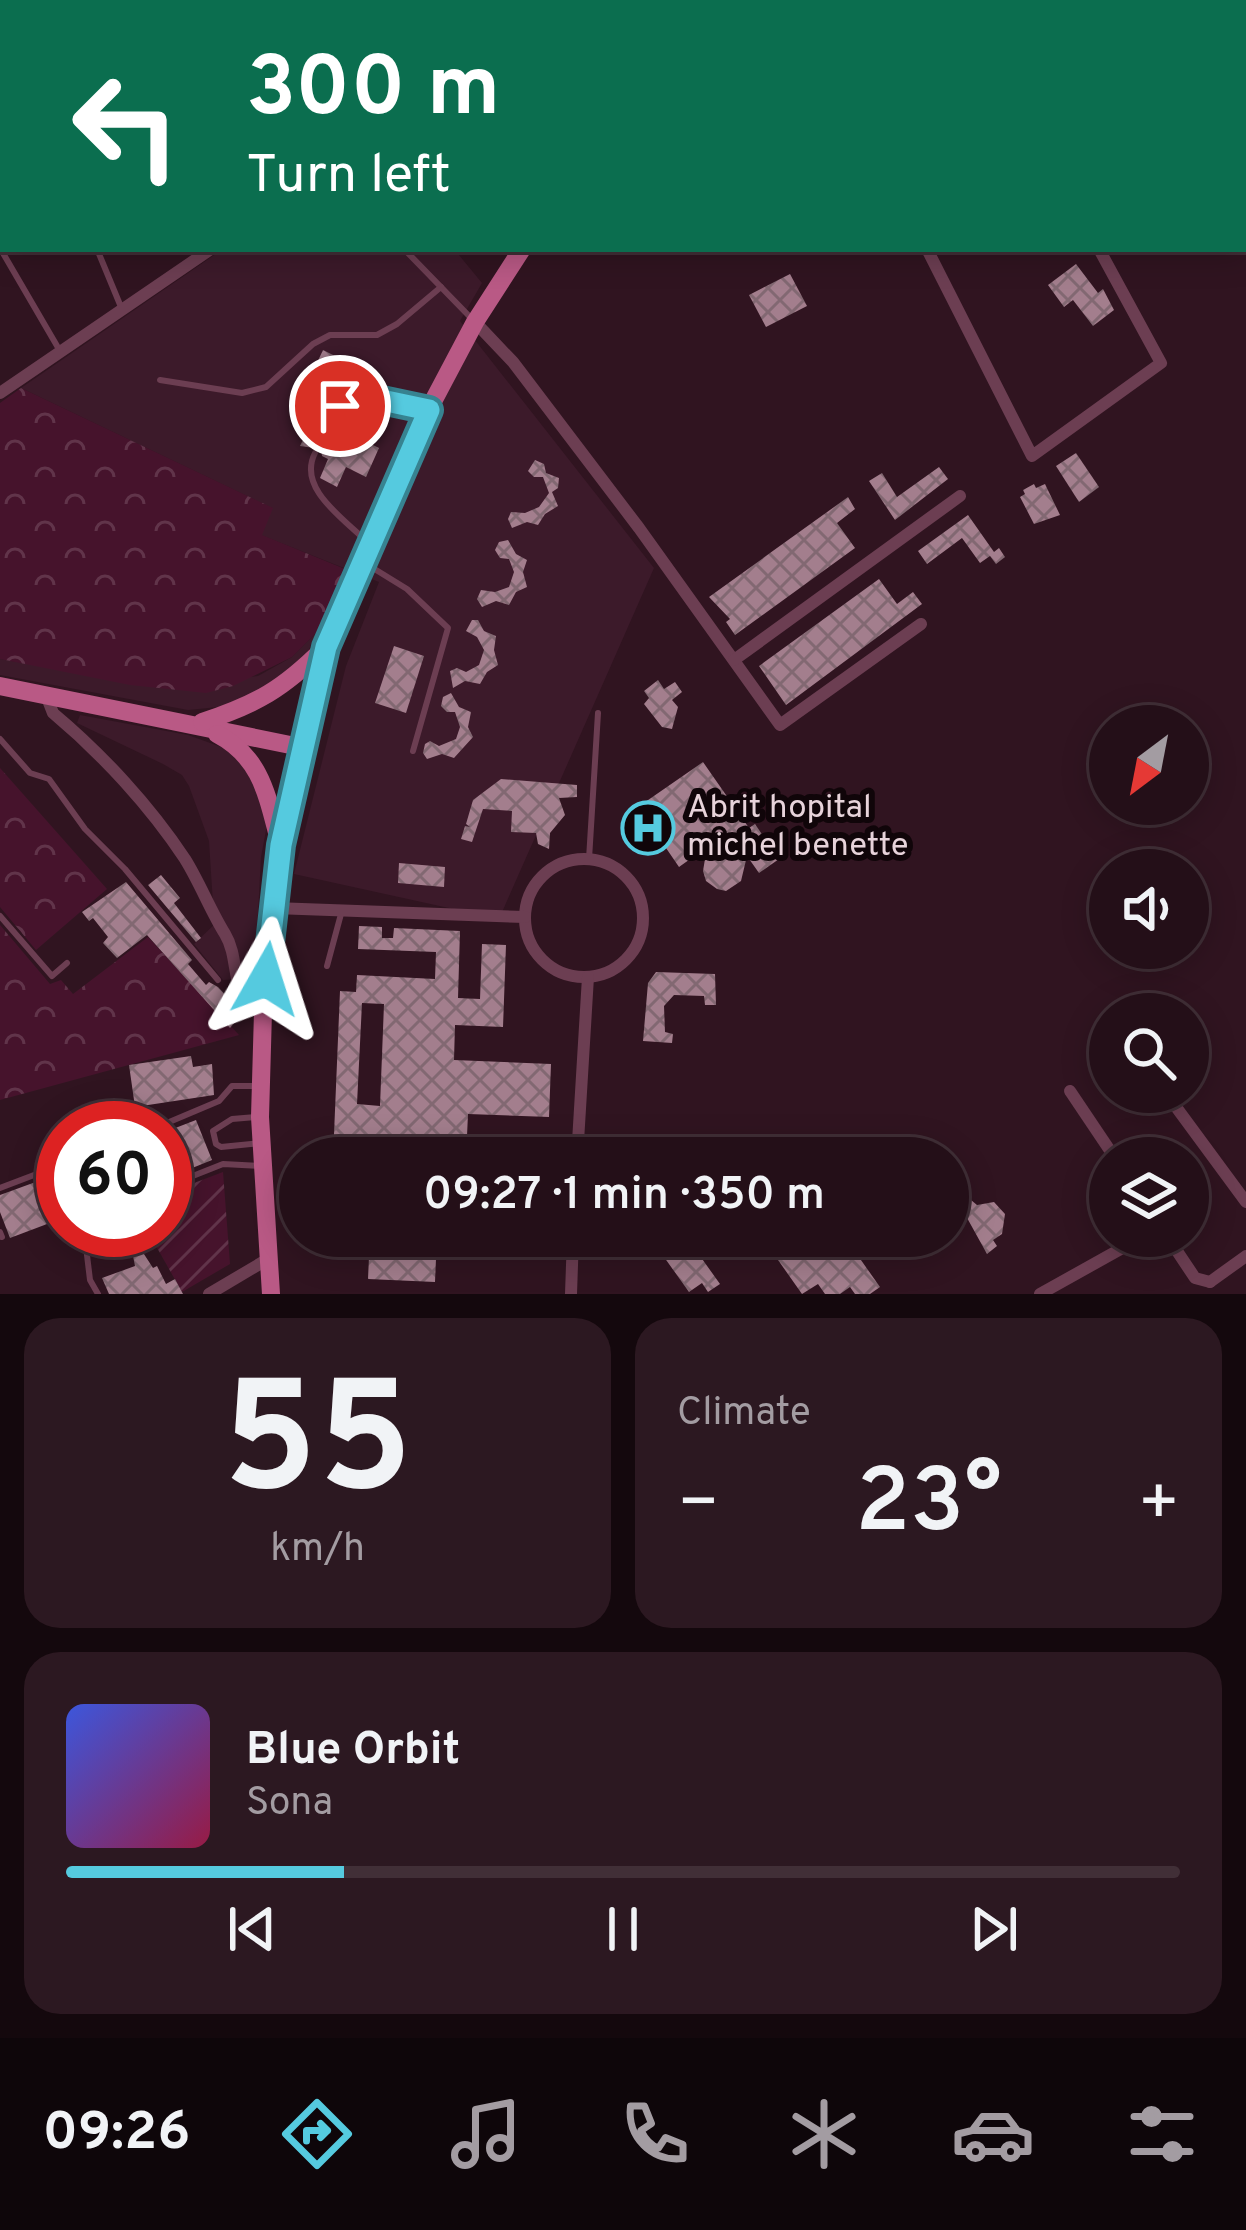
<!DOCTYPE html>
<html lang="en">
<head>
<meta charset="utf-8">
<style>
  :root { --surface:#240f18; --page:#2c1821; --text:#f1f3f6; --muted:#a39ca2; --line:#412f37; --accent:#55cadf }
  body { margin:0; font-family:Overpass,sans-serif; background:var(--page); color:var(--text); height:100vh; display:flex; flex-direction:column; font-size:45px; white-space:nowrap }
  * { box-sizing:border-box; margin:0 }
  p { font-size:39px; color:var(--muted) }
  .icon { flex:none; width:66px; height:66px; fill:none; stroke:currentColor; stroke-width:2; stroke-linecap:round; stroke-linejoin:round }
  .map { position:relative; height:1294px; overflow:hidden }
  .drawer { display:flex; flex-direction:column; gap:24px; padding:24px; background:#14080d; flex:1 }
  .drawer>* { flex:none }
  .guide { position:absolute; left:0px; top:0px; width:1248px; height:252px; box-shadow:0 6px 30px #0003,0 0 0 3px var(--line); background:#0b6e4f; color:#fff; overflow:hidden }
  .needle { width:78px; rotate:212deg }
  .fabs { position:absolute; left:1089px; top:705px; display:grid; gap:24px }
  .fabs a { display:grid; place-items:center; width:120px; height:120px; border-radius:50%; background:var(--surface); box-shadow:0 6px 30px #0003,0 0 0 3px var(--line); font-size:60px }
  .speed { position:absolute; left:36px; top:1101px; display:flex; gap:24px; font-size:60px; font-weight:700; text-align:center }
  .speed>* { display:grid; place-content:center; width:156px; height:156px; border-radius:50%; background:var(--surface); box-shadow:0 6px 30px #0003,0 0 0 3px var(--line); line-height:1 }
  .speed .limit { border:18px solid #d22; background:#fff; color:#111 }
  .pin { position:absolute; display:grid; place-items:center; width:102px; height:102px; color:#fff; margin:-51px; border:6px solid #fff; border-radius:50%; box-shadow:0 3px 12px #0007 }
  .me { position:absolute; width:132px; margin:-66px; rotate:6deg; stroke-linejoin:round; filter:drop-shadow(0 0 9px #0008) }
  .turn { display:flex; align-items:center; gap:42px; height:252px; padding:0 48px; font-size:54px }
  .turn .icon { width:156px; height:156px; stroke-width:2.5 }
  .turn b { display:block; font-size:84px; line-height:102px }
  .big { font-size:90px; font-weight:600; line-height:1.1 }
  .drawer .card { flex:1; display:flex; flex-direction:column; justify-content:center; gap:18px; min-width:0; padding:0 42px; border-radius:36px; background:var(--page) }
  .drawer .dial { align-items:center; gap:0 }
  .dial b { font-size:156px; line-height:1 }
  .song { display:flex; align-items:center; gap:36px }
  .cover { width:144px; height:144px; border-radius:18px; background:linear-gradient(135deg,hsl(230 70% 55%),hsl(340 70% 35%)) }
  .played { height:12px; border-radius:6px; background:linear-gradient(90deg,var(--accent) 25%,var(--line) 25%) }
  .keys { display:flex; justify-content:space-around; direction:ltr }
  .heat { display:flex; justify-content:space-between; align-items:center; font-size:66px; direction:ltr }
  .drawer .tiles { flex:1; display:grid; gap:24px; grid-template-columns:1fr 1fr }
  .card:last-child { grid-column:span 2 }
  .trip { position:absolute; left:279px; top:1137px; width:690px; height:120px; border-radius:60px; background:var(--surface); box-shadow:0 6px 30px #0003,0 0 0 3px var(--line); font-weight:600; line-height:120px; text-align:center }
  .tabs { display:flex; height:192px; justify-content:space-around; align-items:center; background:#0e060a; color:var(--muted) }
  .tabs .icon { width:84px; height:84px }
  .tabs .selected { color:var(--accent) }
  .tabs b { font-size:54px; color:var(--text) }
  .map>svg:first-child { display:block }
  .built { fill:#3c1a2a }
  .forest { fill:url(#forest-crowns) }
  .garden { fill:url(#garden-furrows) }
  .building { fill:url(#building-cross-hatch); fill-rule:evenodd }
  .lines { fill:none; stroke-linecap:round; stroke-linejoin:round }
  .lane { stroke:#6c3e52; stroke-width:6 }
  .street { stroke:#6c3e52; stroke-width:12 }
  .primary { stroke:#b95985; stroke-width:18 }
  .route-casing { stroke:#378391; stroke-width:30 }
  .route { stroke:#55cadf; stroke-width:21 }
  .labels { text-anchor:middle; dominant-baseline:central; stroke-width:12; stroke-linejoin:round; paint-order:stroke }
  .poi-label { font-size:33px; fill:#e7d3da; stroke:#100509; text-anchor:start }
</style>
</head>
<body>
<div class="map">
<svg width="1246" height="1294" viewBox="0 0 1246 1294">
  <defs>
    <pattern id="forest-crowns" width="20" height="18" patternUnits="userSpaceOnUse" patternTransform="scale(3)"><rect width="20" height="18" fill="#46132c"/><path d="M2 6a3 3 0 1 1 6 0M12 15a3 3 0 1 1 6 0" fill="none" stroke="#61344a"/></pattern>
    <pattern id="garden-furrows" width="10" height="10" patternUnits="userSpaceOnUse" patternTransform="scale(3)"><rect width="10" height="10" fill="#46132c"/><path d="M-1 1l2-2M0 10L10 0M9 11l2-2" fill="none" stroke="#61344a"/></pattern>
    <pattern id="building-cross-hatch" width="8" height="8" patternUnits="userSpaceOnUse" patternTransform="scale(3)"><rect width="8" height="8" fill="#a37e8d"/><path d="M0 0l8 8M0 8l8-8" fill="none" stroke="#826872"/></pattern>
  </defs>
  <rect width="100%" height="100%" fill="#301420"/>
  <g class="built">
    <path d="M223,249H454L482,283L460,321L654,568L499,919L294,874L346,666L379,582L261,535L272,508L21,388Z"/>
    <path d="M316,633L305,659L288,675L228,706L188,710L0,675V659L162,687L258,676L292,657Z"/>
    <path d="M80,715L188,735L238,753L269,814L261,857L254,989H248L241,979L223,980L194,944L220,919L213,904L209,841L189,786L182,775L163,764L77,723Z"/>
  </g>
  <g class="forest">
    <path d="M21,388L273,508L262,535L345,569L316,633L292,657L233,686L206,693L130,685L0,659V403Z"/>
    <path d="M0,768L107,889L36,950L0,907Z"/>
    <path d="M0,925L50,984L61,980L73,994L148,937L239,1035L0,1100Z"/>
  </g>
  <path class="garden" d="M223,1172L230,1264L182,1292L147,1230H165V1194Z"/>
  <g class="building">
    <path d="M1076,264L1098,293L1103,289L1114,310L1093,326L1073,300L1064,307L1048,285Z"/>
    <path d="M790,274L807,306L766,327L749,295Z"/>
    <path d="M323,350L359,368L347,393L332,386L329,392L308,382Z"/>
    <path d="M350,411L368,420L359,438L379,448L366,477L346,467L337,487L320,478L328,459L322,456L321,449L300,446L314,417L331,432L341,430Z"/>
    <path d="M1076,453L1099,487L1079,502L1056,466Z"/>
    <path d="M535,460L544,464L546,473L559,478L558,488L552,492L558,506L545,514L538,525L527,522L512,528L508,519L511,512L525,513L539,507L549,493L543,477H534L528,471Z"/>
    <path d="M939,467L948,479L895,520L869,481L882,473L897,497Z"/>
    <path d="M1034,484L1036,488L1045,484L1060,515L1034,524L1020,497L1025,494L1023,490Z"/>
    <path d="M848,497L855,509L837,523L855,548L735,635L726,622L730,619L709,597Z"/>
    <path d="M968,515L994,552L999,548L1005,557L996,564L990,556L980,563L962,538L927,564L918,551Z"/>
    <path d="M508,540L516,554L527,560L523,572L527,587L516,592L509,605L496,601L482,607L477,599L481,590L495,592L509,587L514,572L509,559L500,558L495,550L499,542Z"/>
    <path d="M879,579L897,604L913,592L922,604L786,705L759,666Z"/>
    <path d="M472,620H478L484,631L496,636L494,650L498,665L487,672L480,684L465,681L453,688L450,671L457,668L466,672L479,665L484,650L477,637L466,631Z"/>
    <path d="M394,646L424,656L406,713L375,703Z"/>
    <path d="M658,680L664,689L675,682L682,692L672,700L678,707L672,729L662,727L644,704L649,698L644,691Z"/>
    <path d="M451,693L459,707L471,712L468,727L473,737L454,758L442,754L427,759L423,753L425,744L430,741L439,746L456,739L460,727L455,712H447L441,706L443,697Z"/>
    <path d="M703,762L749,828L755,824L779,859L759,873L747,856L741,881L726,891L717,889L706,881L703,871L707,847L679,867L638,807Z"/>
    <path d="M501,779L577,785V797L559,798L565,815L550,833L549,849L538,844L536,833L511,832L512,811L483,809L472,842L461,839L465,826L470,827L466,824L473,800Z"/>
    <path d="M399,863L445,867L444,887L398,883Z"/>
    <path d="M161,875L180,898L174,903L201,938L196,942L148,885Z"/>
    <path d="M126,882L192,960L188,964L206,985L209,982L218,987L235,1005L236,1021L230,1028L147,935L117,958L103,943L108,937L93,918L89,921L82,912Z"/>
    <path d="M359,926L382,927V938H393L394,928L460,931L458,998L480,999L482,944L506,945L503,1027L455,1025L454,1060L551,1064L549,1117L468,1114L466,1158H333L340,991L356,992L357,975L435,979L436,952L358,949ZM362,1003L384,1004L380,1106L357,1104Z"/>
    <path d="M656,972L715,974L716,1005H705L704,996L674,995L664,1006L665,1032L673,1034L672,1043L643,1041L648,983Z"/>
    <path d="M191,1056L193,1067L212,1064L214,1095L135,1107L129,1065Z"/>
    <path d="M196,1120L212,1160L165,1179V1132Z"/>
    <path d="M63,1172V1218L10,1238L0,1212V1195Z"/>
    <path d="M971,1200L977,1205L994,1202L1005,1214L1002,1234L993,1240L997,1246L987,1254L961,1207Z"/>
    <path d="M357,1236H426L425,1259H436L435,1282L368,1279L369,1257L357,1256Z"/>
    <path d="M695,1236H729L700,1256L720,1284L708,1292L702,1283L689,1292L664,1257Z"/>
    <path d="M735,1236H844L880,1287L870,1294H855L850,1287L840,1294H825L818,1284L802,1294L766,1243L746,1256Z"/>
    <path d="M142,1251L153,1268L157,1266L166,1284L175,1279L183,1294H109L102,1278L135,1266L133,1256Z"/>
  </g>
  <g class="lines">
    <g class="lane">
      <path d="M60,0L62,3"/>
      <path d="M261,0L263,3"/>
      <path d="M1109,0L1111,3"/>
      <path d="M0,248L60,351"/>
      <path d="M97,249L121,307"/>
      <path d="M404,249L472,319"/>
      <path d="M160,380L242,393L266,387L313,344L330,335H377L397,324L441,287"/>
      <path d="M330,425L340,406L372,398L426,409"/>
      <path d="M315,453C296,490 348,521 370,545"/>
      <path d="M368,565L407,589L448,628L413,751"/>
      <path d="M0,739L30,773L49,779L85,829L125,869L218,980"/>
      <path d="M589,859L598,713"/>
      <path d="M0,916L52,976L67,963"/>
      <path d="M327,966L341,914"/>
      <path d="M256,1117L232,1119L213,1131L216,1144L221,1147L260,1143"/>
      <path d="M155,1128L219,1101L232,1086H257"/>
      <path d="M165,1187L223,1164L259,1166"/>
      <path d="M0,1188L63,1164"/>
      <path d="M84,1230L90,1280L98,1294"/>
      <path d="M144,1230V1244"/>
      <path d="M0,1232L2,1237"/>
    </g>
    <g class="street">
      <path d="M345,0L347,3"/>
      <path d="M566,0L568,3"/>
      <path d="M891,0L893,3"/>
      <path d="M1218,0L1220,3"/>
      <path d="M611,3L616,0"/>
      <path d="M1245,38L1246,40"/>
      <path d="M927,249L1032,456L1161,363L1099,249"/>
      <path d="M475,322L513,362L639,528L780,725L921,624"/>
      <path d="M0,393L211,249"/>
      <path d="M734,660L960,496"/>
      <path d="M46,695L53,713C102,754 150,806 185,859C200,883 210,910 225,934C242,962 227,999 263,1012"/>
      <circle cx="584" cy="918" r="59"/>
      <path d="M274,908L525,917"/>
      <path d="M1070,1091L1115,1158"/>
      <path d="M1165,1092L1246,1202"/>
      <path d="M577,1158L588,977"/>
      <path d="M1167,1236L1195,1278L1210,1282"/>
      <path d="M1210,1282L1246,1256"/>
      <path d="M209,1294L268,1259"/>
      <path d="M571,1294L573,1236"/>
      <path d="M1040,1294L1126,1246"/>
    </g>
    <g class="primary">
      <path d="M734,3L738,0"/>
      <path d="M0,686L300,747"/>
      <path d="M202,722C257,704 283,689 324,648"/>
      <path d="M217,734C261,757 267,795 279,840"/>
      <path d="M271,1294L260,1117L263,1012L281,845L300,747L326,647L350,597L420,426L475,322L522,249"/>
    </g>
  </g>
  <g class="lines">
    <g class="route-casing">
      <path id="route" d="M266,979L281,845L326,647L429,410L372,398L340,406"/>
    </g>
    <use href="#route" class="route"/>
  </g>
  <defs>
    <g id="hospital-ring" transform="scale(2.7)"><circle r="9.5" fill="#100509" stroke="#55cadf" stroke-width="1.5"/><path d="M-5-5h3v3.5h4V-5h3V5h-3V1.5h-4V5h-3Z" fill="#55cadf"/></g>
  </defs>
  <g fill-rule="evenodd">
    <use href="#hospital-ring" x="648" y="828"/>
  </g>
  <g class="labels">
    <g class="poi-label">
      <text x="687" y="809">Abrit hopital<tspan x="687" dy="38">michel benette</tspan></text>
    </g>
  </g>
</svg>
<div class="fabs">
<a><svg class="needle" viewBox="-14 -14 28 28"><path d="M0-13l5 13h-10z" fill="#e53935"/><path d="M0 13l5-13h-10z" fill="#a39ca2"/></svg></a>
<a><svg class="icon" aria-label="sound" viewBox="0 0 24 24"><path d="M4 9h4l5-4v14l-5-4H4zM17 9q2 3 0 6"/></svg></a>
<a><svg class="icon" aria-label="search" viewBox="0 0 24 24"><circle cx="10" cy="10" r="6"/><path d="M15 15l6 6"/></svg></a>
<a><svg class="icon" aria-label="layers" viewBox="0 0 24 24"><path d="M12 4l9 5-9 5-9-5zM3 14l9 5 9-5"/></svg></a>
</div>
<div class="speed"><div class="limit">60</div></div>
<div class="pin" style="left:340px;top:406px;background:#d93025"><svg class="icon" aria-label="arrive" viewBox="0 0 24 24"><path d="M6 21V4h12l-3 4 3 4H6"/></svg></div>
<svg class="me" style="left:266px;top:979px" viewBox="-20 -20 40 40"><path d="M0-17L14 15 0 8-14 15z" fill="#55cadf" stroke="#fff" stroke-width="4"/></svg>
<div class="trip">09:27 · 1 min · 350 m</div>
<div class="guide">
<div class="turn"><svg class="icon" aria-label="left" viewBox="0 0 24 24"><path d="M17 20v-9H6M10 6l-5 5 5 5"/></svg><div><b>300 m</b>Turn left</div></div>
</div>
</div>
<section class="drawer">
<div class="tiles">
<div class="card dial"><b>55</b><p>km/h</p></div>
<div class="card"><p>Climate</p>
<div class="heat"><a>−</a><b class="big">23°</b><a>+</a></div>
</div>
<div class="card">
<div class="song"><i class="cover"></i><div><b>Blue Orbit</b><p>Sona</p></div></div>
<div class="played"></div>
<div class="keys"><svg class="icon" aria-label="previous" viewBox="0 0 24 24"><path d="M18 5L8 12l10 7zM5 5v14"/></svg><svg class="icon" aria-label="pause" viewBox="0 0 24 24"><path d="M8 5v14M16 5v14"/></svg><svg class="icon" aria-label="next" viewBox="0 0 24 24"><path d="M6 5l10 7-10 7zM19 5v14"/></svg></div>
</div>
</div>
</section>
<nav class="tabs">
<b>09:26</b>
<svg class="icon selected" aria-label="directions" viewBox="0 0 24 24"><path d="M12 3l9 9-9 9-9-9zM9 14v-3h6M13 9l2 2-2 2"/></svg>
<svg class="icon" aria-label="music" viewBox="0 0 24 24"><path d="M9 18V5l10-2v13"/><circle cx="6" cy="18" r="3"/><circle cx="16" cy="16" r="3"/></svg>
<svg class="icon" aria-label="phone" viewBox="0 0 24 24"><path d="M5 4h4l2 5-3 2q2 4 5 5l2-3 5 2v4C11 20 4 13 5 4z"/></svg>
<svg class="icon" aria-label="climate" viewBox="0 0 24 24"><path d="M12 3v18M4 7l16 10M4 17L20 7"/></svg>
<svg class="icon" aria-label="car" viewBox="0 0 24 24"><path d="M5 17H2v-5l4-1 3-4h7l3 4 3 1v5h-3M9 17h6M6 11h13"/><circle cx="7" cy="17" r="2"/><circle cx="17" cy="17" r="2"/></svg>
<svg class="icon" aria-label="filters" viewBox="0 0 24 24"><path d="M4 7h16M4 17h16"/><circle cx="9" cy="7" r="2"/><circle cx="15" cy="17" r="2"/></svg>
</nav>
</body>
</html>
